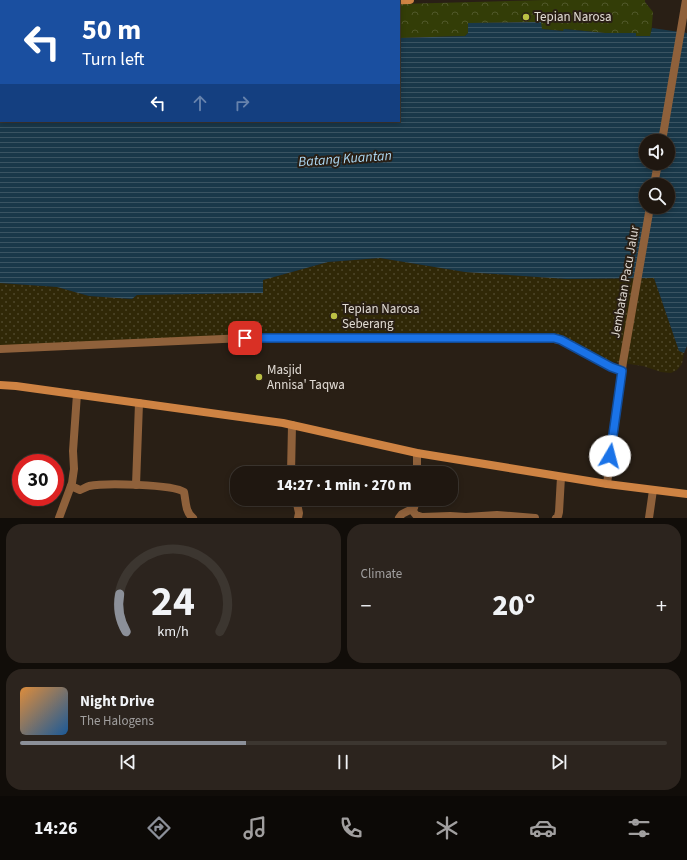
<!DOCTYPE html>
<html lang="en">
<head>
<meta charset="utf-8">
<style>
  :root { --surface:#1f1710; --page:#2c241e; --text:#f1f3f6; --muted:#a19f9f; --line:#3c3630; --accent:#8c9099 }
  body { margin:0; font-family:"Source Sans 3",sans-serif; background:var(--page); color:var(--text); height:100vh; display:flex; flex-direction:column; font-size:15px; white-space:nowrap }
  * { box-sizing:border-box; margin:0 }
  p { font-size:13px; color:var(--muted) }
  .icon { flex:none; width:22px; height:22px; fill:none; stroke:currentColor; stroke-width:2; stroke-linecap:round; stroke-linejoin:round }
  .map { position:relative; height:518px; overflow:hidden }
  .sheet { display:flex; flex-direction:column; gap:6px; padding:6px; background:#110d09; flex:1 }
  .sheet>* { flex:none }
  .guide { position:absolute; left:0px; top:0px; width:400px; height:122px; box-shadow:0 2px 6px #0003,0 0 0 1px var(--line); background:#1a4fa0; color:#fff; overflow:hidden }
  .tools { position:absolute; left:639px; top:134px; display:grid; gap:8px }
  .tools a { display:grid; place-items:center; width:36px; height:36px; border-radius:50%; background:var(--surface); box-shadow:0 2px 6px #0003,0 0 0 1px var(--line); font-size:20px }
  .speed { position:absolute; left:12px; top:454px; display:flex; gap:8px; font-size:20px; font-weight:700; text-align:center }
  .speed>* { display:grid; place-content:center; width:52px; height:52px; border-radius:50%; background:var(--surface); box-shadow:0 2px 6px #0003,0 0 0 1px var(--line); line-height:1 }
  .speed .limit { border:6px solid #d22; background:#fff; color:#111 }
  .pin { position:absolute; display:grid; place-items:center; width:34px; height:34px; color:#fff; margin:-17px; border-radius:8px; box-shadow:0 2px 6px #0006 }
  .me { position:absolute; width:44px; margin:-22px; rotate:8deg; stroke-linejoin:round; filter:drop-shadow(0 0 3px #0008) }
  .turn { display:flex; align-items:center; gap:14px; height:84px; padding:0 16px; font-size:18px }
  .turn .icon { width:52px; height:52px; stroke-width:2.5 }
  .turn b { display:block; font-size:28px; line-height:34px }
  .lanes { display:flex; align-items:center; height:38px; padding:0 16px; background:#0003; justify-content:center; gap:20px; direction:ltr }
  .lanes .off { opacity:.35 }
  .big { font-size:30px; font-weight:800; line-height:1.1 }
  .sheet .card { flex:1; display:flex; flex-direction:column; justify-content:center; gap:6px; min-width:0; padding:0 14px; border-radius:16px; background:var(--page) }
  .sheet .dial { align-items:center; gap:0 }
  .dial svg { height:104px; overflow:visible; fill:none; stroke:var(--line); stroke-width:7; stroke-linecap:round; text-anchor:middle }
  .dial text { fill:var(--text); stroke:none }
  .song { display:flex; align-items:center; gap:12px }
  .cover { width:48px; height:48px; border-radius:6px; background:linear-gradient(135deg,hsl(30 70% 55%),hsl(210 70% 35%)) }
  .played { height:4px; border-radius:2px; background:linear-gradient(90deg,var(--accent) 35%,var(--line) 35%) }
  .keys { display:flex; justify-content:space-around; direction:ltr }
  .heat { display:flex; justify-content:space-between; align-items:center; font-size:22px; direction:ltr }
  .sheet .tiles { flex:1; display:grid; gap:6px; grid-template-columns:1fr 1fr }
  .card:last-child { grid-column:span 2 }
  .trip { position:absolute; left:230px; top:466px; width:228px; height:40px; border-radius:16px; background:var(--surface); box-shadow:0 2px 6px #0003,0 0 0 1px var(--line); font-weight:800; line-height:40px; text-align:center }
  .tab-bar { display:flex; height:64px; justify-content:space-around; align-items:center; background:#0c0906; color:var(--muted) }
  .tab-bar .icon { width:28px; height:28px }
  .tab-bar .on { color:var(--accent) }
  .tab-bar b { font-size:18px; color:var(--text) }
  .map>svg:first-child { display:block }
  .commercial { fill:#352228 }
  .sand { fill:url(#sand-dots) }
  .park { fill:url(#park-crowns) }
  .water { fill:url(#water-rules); fill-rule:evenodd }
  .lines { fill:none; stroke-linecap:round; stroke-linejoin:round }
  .lane { stroke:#8f613b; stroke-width:5.5 }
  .street { stroke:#8f613b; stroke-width:8 }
  .secondary { stroke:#ce8343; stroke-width:8 }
  .route-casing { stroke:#114b97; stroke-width:10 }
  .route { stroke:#1a73e8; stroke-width:7 }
  .poi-dot { fill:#bbc044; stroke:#291f15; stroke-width:1.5 }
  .labels { text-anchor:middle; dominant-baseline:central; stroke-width:4; stroke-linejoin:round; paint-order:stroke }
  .poi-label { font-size:13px; fill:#e1dbd4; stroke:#291f15; text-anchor:start }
  .street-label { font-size:13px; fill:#e1dbd4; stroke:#291f15 }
  .water-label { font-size:14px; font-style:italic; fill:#aedaf5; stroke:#291f15 }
</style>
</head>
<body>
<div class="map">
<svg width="687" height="518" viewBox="0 0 687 518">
  <defs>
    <pattern id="sand-dots" width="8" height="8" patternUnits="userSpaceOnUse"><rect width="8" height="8" fill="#302807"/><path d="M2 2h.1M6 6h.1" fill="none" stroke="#4e472a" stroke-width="1.8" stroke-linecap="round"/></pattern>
    <pattern id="park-crowns" width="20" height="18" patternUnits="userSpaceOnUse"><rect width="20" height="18" fill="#333d07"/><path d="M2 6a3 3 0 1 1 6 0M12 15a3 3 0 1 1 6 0" fill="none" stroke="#50582a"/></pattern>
    <pattern id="water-rules" width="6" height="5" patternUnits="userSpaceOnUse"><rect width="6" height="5" fill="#193849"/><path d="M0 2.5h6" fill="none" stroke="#3a5462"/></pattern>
  </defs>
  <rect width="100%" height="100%" fill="#291f15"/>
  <g class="commercial">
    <rect x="53" y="0" width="82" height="1"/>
    <path d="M148,0H264L254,1Z"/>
  </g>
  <path class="sand" d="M380,258L465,272L567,279L654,278L679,351L684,353L682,364L677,370L671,373L661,372L643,366L608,361L561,335L243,334L0,349V283L57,287L89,296L132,299L137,295L263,292V280L328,262Z"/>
  <path class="park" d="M545,0H645V2L653,12L651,36H636L635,33H605L564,29V31L541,29V22L469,23L468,33L465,36L399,38V4Z"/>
  <path class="water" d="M541,22L542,29L563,31L564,29L605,33H636V36H650L652,28L687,33V346L684,353L679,351L654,278L567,279L465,272L380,258L328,262L263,280V293L137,295L132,299L89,296L57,287L0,283V82H1V121H399V38L465,36L468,33V23ZM646,141H668V163H646ZM646,185H668V207H646Z"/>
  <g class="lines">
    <path class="lane" d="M93,0V1"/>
    <g class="street">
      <path d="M49,0V1"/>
      <path d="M298,0V1"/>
      <path d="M662,141L686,0"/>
      <path d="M654,185L658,163"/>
      <path d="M0,349L245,338L554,339L561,340L611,367L622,371"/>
      <path d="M291,473L292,425"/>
      <path d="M417,473V453"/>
      <path d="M607,484L623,362L650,207"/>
      <path d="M136,485L139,403"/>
      <path d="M71,486L80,490C83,489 86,487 89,486C104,483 173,484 184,492C186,501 185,512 193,518"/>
      <path d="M296,499L299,513L298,518"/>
      <path d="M412,510L416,515L422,517L450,516L466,517L497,515L535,518"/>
      <path d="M59,518L72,483L74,469L73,451L77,394"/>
      <path d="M399,518L402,514L414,508L416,499"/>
      <path d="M556,518L558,516L559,512L561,477"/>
      <path d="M649,518L653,490"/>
    </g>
    <g class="secondary">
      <path d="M141,0L142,1"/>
      <path d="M379,1L410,0"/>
      <path d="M0,29H1"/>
      <path d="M0,385L16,386L283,423L417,453L607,484L687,494"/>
    </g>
  </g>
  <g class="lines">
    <g class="route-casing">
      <path id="route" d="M245,338H554L561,340L611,367L622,371L610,456"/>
    </g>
    <use href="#route" class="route"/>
  </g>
  <g class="poi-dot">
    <circle cx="526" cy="17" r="4"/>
    <circle cx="334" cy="316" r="4"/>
    <circle cx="259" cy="377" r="4"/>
  </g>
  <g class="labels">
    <g class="poi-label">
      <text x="534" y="17">Tepian Narosa</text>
      <text x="342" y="309">Tepian Narosa<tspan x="342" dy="15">Seberang</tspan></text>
      <text x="267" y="370">Masjid<tspan x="267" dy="15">Annisa' Taqwa</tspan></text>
    </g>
    <g class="street-label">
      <text transform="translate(625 282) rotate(-80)">Jembatan Pacu Jalur</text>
    </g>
    <g class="water-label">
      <text transform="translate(345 159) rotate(-4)">Batang Kuantan</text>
    </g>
  </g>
</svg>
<div class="tools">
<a><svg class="icon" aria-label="sound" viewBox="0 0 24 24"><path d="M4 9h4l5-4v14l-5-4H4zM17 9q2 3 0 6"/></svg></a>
<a><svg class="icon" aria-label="search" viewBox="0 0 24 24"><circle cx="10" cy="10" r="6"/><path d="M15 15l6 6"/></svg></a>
</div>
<div class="speed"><div class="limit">30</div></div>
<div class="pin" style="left:245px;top:338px;background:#d93025"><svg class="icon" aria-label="arrive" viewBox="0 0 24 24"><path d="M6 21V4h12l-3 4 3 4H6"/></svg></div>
<svg class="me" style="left:610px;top:456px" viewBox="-20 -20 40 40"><circle r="19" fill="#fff"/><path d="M0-13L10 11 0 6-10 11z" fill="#1a73e8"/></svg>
<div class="trip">14:27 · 1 min · 270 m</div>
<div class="guide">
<div class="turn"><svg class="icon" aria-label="left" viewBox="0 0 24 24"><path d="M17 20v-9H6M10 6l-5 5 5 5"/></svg><div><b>50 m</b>Turn left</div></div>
<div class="lanes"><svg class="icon" aria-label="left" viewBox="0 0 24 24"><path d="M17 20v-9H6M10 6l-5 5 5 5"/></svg><svg class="icon off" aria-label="ahead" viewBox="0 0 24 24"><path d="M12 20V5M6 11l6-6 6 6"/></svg><svg class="icon off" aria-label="right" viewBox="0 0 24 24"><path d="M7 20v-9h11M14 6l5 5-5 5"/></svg></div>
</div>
</div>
<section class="sheet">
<div class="tiles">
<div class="card dial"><svg viewBox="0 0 100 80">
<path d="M14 69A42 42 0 1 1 86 69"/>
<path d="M14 69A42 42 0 0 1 9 40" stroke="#8c9099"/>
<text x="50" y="56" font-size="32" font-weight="700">24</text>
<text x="50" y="72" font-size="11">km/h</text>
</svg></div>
<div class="card"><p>Climate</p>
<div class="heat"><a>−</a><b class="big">20°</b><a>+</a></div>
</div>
<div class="card">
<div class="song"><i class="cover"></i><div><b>Night Drive</b><p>The Halogens</p></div></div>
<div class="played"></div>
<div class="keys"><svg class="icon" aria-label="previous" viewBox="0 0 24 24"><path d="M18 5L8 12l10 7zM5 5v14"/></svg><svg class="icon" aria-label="pause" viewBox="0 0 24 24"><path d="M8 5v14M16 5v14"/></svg><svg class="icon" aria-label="next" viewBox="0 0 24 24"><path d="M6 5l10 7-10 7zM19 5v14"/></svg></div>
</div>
</div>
</section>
<nav class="tab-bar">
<b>14:26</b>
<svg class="icon on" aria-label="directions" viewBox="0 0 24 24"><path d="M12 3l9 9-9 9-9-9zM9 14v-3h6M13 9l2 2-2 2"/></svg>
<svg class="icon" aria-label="music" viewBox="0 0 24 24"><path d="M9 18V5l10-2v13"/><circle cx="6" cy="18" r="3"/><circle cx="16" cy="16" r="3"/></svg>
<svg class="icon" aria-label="phone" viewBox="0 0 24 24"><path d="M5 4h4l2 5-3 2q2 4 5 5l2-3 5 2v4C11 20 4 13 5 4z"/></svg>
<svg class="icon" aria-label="climate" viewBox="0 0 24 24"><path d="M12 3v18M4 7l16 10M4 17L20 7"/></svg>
<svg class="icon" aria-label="car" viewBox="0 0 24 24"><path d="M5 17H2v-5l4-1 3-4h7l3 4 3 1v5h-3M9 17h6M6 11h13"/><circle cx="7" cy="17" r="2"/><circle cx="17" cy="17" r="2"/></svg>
<svg class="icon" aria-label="filters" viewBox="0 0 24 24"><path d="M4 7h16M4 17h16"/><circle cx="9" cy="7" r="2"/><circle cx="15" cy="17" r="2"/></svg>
</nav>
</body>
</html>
